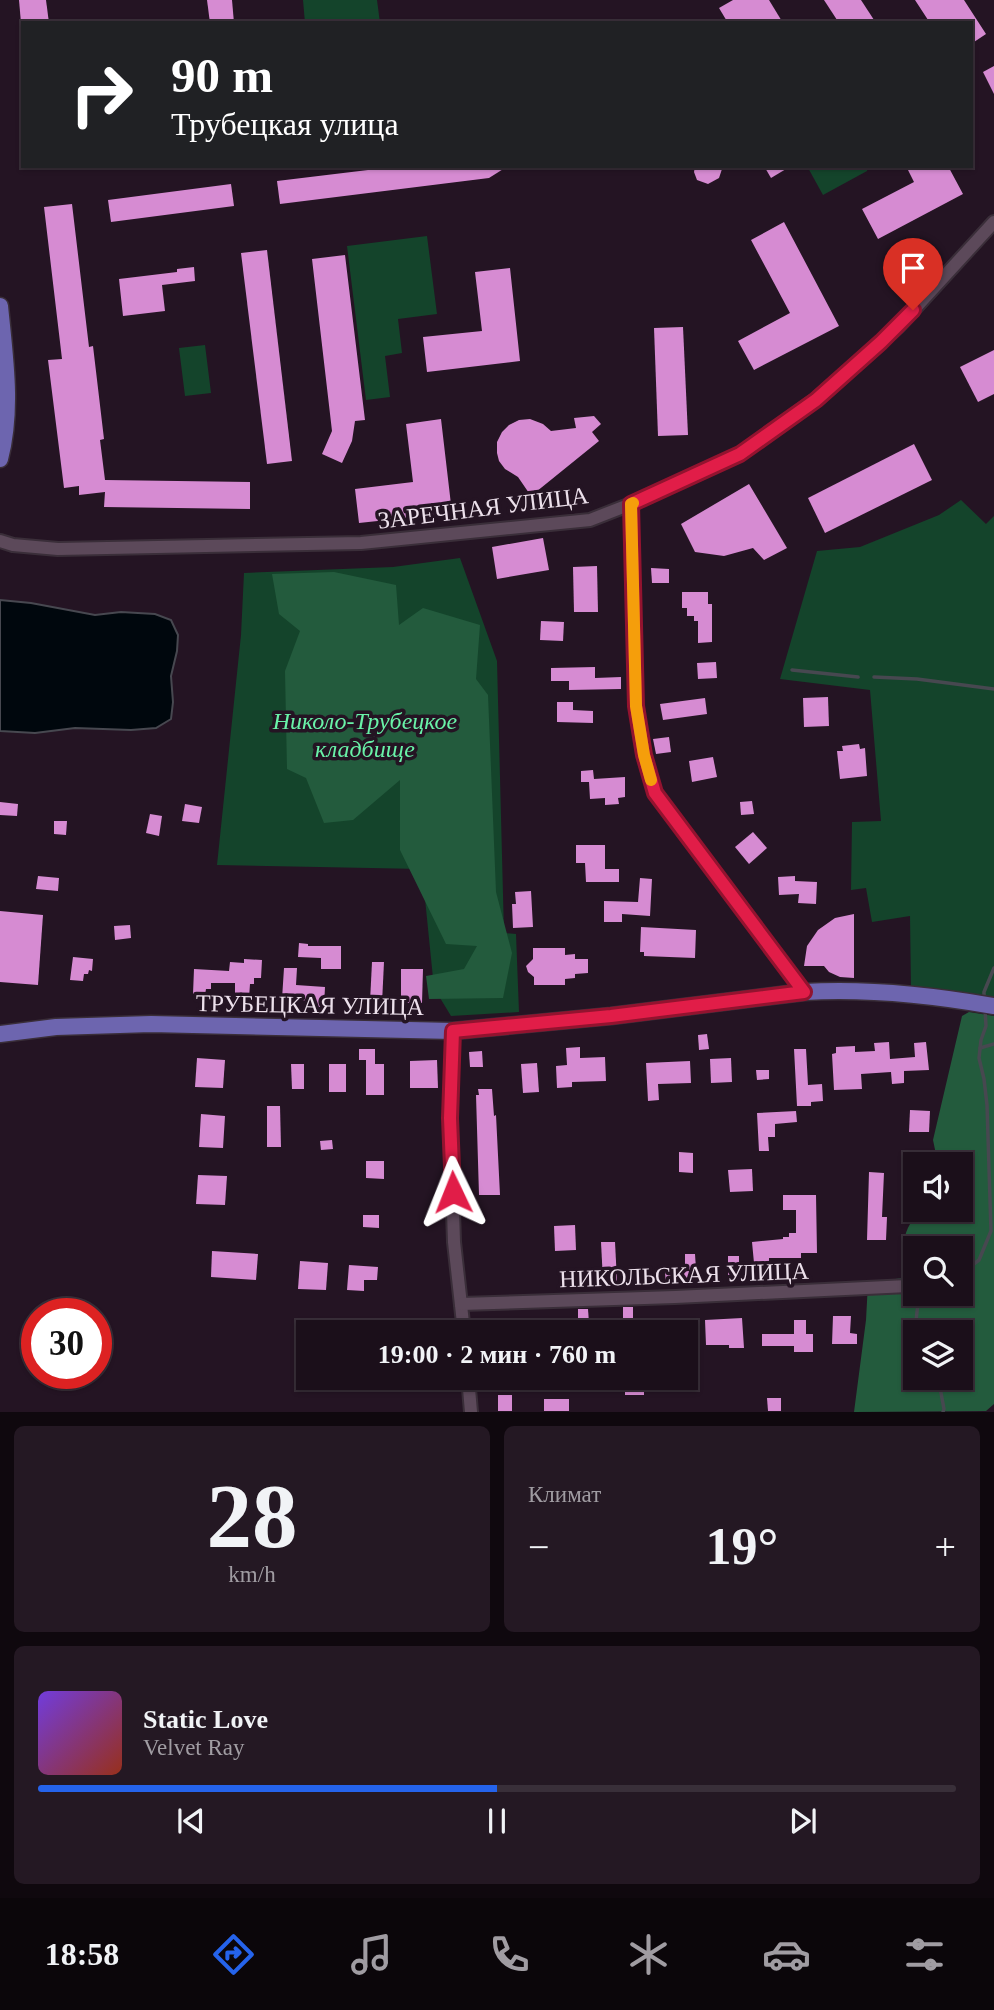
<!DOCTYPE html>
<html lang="ru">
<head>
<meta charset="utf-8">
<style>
  :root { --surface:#1b0f1a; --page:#241823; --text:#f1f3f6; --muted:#a09ca2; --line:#392f39; --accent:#2563eb }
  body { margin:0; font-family:"Times New Roman",serif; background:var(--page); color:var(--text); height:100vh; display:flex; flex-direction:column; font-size:26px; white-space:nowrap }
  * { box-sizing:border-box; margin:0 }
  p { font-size:23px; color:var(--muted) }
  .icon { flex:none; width:38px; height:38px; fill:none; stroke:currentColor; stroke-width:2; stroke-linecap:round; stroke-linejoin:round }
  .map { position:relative; height:1412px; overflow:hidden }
  .side { display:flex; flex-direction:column; gap:14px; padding:14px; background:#0f080e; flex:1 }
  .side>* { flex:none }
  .guide { position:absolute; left:21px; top:21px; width:952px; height:147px; border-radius:0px; box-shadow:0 2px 5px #0004,0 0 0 2px var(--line); background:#202124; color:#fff; overflow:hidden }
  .tools { position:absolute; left:903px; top:1152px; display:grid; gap:14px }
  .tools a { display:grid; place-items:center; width:70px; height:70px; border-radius:0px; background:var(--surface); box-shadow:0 2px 5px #0004,0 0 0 2px var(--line); font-size:35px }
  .speed { position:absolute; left:21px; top:1298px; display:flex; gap:14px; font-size:35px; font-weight:700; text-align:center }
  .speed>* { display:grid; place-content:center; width:91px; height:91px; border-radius:50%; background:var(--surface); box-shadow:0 2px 5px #0004,0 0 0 2px var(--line); line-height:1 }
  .speed .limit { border:10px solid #d22; background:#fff; color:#111 }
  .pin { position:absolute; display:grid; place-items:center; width:60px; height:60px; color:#fff; margin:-72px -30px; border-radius:50% 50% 50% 0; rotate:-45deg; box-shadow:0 0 7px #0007 }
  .pin .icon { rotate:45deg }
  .me { position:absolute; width:77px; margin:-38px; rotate:358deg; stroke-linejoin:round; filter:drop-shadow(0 0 5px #0008) }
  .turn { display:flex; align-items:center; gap:24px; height:147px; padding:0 35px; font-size:32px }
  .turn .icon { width:91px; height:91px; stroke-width:2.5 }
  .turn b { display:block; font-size:49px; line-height:60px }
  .big { font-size:52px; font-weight:600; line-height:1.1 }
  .side .card { flex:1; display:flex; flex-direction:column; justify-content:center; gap:10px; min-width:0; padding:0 24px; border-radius:10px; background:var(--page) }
  .side .dial { align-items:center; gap:0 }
  .dial b { font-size:91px; line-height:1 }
  .song { display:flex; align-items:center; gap:21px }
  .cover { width:84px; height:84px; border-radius:10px; background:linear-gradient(135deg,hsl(260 70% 55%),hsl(10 70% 35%)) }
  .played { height:7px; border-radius:4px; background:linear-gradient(90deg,var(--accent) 50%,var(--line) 50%) }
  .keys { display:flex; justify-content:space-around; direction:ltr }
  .heat { display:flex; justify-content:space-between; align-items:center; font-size:38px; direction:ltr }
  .side .tiles { flex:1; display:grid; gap:14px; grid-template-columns:1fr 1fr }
  .card:last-child { grid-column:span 2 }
  .trip { position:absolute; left:296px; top:1320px; width:402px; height:70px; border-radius:0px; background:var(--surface); box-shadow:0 2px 5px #0004,0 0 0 2px var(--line); font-weight:600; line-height:70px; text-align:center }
  .tabs { display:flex; height:112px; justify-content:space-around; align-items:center; background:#0b060a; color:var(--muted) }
  .tabs .icon { width:49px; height:49px }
  .tabs .on { color:var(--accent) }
  .tabs b { font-size:32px; color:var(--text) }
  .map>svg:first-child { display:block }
  .green { fill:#14442b }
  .forest { fill:#235b3d; fill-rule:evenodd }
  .water { fill:#00070d; stroke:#474850; stroke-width:2 }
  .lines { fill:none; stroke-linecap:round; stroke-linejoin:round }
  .stream { stroke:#474850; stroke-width:3.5 }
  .building { fill:#d68bd2 }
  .minor-casing { stroke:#3a2e39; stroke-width:16 }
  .major-casing { stroke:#3a2e39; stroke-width:19 }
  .minor { stroke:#5c495a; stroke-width:12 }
  .major { stroke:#6d65af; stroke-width:16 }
  .route-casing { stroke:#92132f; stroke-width:18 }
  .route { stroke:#e11d48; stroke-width:12 }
  .slow { stroke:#f59e0b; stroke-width:12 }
  .labels { text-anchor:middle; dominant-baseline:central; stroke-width:7; stroke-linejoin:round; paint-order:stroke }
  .street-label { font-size:24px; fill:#ece0eb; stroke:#241423 }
  .park-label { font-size:24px; font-style:italic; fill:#69f2a8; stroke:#241423 }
</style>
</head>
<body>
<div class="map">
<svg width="994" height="1412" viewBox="0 0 994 1412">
  <rect width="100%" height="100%" fill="#241423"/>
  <g class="green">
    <path d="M303,0H377L380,23H305Z"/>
    <path d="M807,166H868L867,171L823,195Z"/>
    <path d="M427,236L437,314L398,319L402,353L385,356L390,397L366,400L347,246Z"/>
    <path d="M205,345L211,393L185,396L179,348Z"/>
    <path d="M961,500L986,524L994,516V1000L911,989L910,916L872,922L866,888L851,890L852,822L881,821L870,690L780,679L817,551L860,547L939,515Z"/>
    <path d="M460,558L497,661L504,933L516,934L519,1012L451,1016L434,988L422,869L217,865L241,635L244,573L393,567Z"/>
  </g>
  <g class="forest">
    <path d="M334,572L396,585L399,625L423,608L480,625L476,679L488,695L496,892L512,953L503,998L429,999L426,976L464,969L477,946L446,944L400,850V780L353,820L324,823L306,778L287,769L285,671L300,631L279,614L272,574Z"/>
    <path d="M969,1012L994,1016V1404L986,1411L854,1412L866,1320L868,1283L902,1278C903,1254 899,1221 927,1210C936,1206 951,1209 961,1209V1164H938L933,1140L962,1016ZM915,1248H961V1293H915ZM915,1332H961V1377H915Z"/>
  </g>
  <path class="water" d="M0,600L31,603L95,615L121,612L155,614L171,620L178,635L177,651L171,676L173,702L171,719L156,728L131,730L75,728L35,733L0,731Z"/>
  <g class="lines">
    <g class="stream">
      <path d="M792,670L858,677"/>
      <path d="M874,677L917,679L994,689"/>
      <path d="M984,998V992L994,968"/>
      <path d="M980,1048L994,1044"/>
      <path d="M961,1274L979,1260L991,1231L987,1105L984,1079L979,1058L981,1040L986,1026L985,1009"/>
      <path d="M920,1332L916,1321L918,1303L933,1293"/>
      <path d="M938,1377L944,1409L943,1412"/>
    </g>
  </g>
  <g class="building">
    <path d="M19,0H46L49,23H21Z"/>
    <path d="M207,0H232L234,23H210Z"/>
    <path d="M733,0H769L783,23H728L719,8Z"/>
    <path d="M824,0H861L876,23H839Z"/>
    <path d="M915,0H964L986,34L971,44V23H930Z"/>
    <path d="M994,66V94L983,72Z"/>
    <path d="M401,166H508L489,178L280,204L277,181Z"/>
    <path d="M695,166H723L719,178L708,184L697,180L694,172Z"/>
    <path d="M764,166H791L771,178Z"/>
    <path d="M906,166H948L963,194L878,239L862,209L914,182Z"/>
    <path d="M231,184L234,206L111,222L108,200Z"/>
    <path d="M72,204L89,347L93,346L104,439L100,440L105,480L250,482V509L104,507L105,492L79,495V486L64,488L48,360L62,359L44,207Z"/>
    <path d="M784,222L839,326L754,370L738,341L790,313L751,240Z"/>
    <path d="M267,250L292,461L267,464L241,253Z"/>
    <path d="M345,255L365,420L355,421L352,441L342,463L322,454L332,431L312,259Z"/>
    <path d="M194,267L195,281L162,285L165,311L123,316L119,279L177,272V269Z"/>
    <path d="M510,268L520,361L427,372L423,337L482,331L475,272Z"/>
    <path d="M683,327L688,435L658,436L654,328Z"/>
    <path d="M994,350V394L978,402L960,367Z"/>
    <path d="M594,416L601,424L592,432L599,441L531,496L518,477L505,469L499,461L497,453V442L502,432L509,425L519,420L530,419L543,424L551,431L576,428L574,418Z"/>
    <path d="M441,419L452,513L359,523L355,489L413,482L406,424Z"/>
    <path d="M914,444L932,480L825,533L808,498Z"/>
    <path d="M749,484L787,548L764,560L753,548L724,556L695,552L681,524Z"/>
    <path d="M543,538L549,570L497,579L492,547Z"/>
    <path d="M597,566L598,612H574L573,567Z"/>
    <path d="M651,568L669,569V583H652Z"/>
    <path d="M682,592H708V604H712V642L698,643V621H694V616H687V608H682Z"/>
    <path d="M541,621L564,622L563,641L540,640Z"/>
    <path d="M716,662L717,678L698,679L697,663Z"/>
    <path d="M595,667V678L621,677V689L569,690V681H551V668Z"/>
    <path d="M828,697L829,726L804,727L803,698Z"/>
    <path d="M705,698L707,714L663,720L660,704Z"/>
    <path d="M557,702H573V710L593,711V723L557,722Z"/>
    <path d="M669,737L671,752L656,754L653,739Z"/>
    <path d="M859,744L860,749L865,748L867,776L840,779L837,751H843L842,746Z"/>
    <path d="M713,757L717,777L692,782L689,761Z"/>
    <path d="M593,770L594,779L625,777V797L618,798L619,804L605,805V798L590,799L589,782H581V771Z"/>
    <path d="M752,801L754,814L741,815L740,802Z"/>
    <path d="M0,802L18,804L17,816L0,815Z"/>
    <path d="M185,804L202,807L199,823L182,821Z"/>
    <path d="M150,814L162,816L159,836L146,833Z"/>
    <path d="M54,821H67L66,835L54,834Z"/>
    <path d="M753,832L767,848L749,864L735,847Z"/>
    <path d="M576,845H605V869H619V882H586L585,863H576Z"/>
    <path d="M38,876L59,878L58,891L36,889Z"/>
    <path d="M795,876V881L817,882L816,904L798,903L799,894L779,895L778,877Z"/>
    <path d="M640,878L652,879L650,916L622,914V922H604V901L638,902Z"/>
    <path d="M531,891L533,927L513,928L512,904H516L515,892Z"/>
    <path d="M0,911L43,915L38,985L0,982Z"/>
    <path d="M854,914V978L840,977L829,972L824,966H804L807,946L818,930L835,918Z"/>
    <path d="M130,925L131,938L115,940L114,926Z"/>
    <path d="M641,927L696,930L695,958L644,956V952H640Z"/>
    <path d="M299,943L308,944V946H341V969H321V958L298,957Z"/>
    <path d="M533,948H565V955L575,954V959H588V973L575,974V978L565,979V985H534V977L528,972L526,966L533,959Z"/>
    <path d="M73,957L93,959L92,971L89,970L88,974H84L83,981L70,980Z"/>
    <path d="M244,959L262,960L261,978H254V984H250L249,998H235V983H211V989H206L205,995L193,994L194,969L229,971L230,962L244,963Z"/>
    <path d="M372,962H384L382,1003L370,1002Z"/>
    <path d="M284,968H297L296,985L325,987L324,1007H311V1001L282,999Z"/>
    <path d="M401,969H423L422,1003H401Z"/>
    <path d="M707,1034L709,1049L699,1050L698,1035Z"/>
    <path d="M889,1042L890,1059L915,1057L914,1043L926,1042L929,1070L904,1071V1083L892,1084L891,1072L861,1074L862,1089L834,1090L832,1054L836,1053V1047L855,1046V1052L875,1051L874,1043Z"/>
    <path d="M580,1047V1058L605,1057L606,1081L572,1082V1087L557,1088L556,1066L567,1065L566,1048Z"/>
    <path d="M359,1049H375V1064H384V1095H366V1060H359Z"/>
    <path d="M794,1049H806L808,1085L822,1084L823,1101L811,1102V1106H797Z"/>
    <path d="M482,1051L483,1067H470L469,1052Z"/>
    <path d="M197,1058L225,1060L223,1088L195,1087Z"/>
    <path d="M731,1058L732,1082L711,1083L710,1059Z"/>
    <path d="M437,1060L438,1088H410V1061Z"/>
    <path d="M690,1061L691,1083L658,1084L659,1100L648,1101L646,1063Z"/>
    <path d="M537,1063L539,1092L523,1093L521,1064Z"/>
    <path d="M291,1064H304V1089H292Z"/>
    <rect x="329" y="1064" width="17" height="28"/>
    <path d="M756,1070H769V1079L757,1080Z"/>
    <path d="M478,1089H492L494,1116L496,1115L500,1195H479L476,1095H479Z"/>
    <path d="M267,1106H280L281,1147H267Z"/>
    <path d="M910,1110L930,1111L929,1132H909Z"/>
    <path d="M796,1111L797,1122L775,1124V1137H768L769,1151H759L757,1113Z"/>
    <path d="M201,1114L225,1116L223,1148L199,1147Z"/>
    <path d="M332,1140L333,1149L321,1150L320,1141Z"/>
    <path d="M679,1152L693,1153V1173L679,1172Z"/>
    <path d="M366,1161H384V1179L366,1178Z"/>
    <path d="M752,1169L753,1191L730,1192L728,1170Z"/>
    <path d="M869,1172L884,1173L882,1217H887L886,1240H867Z"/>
    <path d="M198,1175L227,1176L225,1205L196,1204Z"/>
    <path d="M783,1195H816L817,1253H801V1258H769V1261L754,1263L752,1242L783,1239V1237H789V1233H796V1210H783Z"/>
    <path d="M363,1215H379V1228L363,1227Z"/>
    <path d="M575,1225L576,1250L555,1251L554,1226Z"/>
    <path d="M601,1242H615L617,1281H603Z"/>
    <path d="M212,1251L258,1254L256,1280L211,1277Z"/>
    <path d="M685,1254H695L696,1269L685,1270Z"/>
    <rect x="728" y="1256" width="11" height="19"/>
    <path d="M300,1261L328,1263L326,1290L298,1289Z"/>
    <path d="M349,1265L378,1267L377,1280H364V1291L347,1290Z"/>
    <path d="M690,1271L691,1284L666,1286L665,1272Z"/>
    <rect x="623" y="1307" width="10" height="13"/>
    <path d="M578,1309H588L589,1323H578Z"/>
    <path d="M833,1316H851L850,1333L857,1334V1344H832Z"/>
    <path d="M742,1318L744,1348H729V1345H706L705,1320Z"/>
    <path d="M794,1320H806V1334H813V1352H794V1346H762V1334H794Z"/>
    <rect x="625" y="1377" width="19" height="18"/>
    <rect x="498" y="1395" width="14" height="16"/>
    <path d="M767,1398H781V1411H768Z"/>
    <rect x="544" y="1399" width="25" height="12"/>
  </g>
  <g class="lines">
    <g class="minor-casing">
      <g id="minor">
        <path d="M631,504L636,706L644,755L655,793L804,992"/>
        <path d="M0,541L13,545L58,549L361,543L590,520L631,504L740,454L816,399L898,327L994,222"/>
        <path d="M453,1031L450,1118L454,1242L464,1332"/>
        <path d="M461,1304L675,1297L908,1286"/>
        <path d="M468,1377L471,1412"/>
      </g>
    </g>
    <g class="major-casing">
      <g id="major">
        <path d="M0,306C5,357 13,409 0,459"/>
        <path d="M0,1034L56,1027L151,1024L453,1031L611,1016L804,992C868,988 931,995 994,1006"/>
      </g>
    </g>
    <use href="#minor" class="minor"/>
    <use href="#major" class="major"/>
  </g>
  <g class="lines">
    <g class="route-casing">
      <path id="route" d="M453,1192L450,1118L453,1031L611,1016L804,992L655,793L644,755L636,706L631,504L740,454L816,400L881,342L913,310"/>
    </g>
    <use href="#route" class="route"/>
    <path class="slow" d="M633,503L631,504L636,706L644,755L651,780"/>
  </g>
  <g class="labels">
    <g class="street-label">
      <text transform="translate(483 508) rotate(-7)">ЗАРЕЧНАЯ УЛИЦА</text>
      <text transform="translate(310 1005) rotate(1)">ТРУБЕЦКАЯ УЛИЦА</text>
      <text transform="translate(684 1275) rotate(-2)">НИКОЛЬСКАЯ УЛИЦА</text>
    </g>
    <g class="park-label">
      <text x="365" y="721">Николо-Трубецкое<tspan x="365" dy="28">кладбище</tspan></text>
    </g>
  </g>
</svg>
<div class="tools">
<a><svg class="icon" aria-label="sound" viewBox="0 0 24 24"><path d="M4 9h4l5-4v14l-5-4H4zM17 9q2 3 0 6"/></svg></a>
<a><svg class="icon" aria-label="search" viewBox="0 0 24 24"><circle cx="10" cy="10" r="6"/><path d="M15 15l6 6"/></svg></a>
<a><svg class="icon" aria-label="layers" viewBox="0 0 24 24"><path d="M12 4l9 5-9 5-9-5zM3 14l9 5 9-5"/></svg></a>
</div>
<div class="speed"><div class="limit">30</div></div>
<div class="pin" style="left:913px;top:310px;background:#d93025"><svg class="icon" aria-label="arrive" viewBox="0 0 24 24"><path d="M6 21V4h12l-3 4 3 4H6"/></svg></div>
<svg class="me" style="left:453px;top:1192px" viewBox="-20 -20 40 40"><path d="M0-17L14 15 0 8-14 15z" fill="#e11d48" stroke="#fff" stroke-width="4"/></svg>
<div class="trip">19:00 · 2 мин · 760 m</div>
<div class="guide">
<div class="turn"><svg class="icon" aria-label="right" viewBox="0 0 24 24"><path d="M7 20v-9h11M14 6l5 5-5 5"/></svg><div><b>90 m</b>Трубецкая улица</div></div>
</div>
</div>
<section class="side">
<div class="tiles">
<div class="card dial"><b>28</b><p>km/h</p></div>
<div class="card"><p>Климат</p>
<div class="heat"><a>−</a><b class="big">19°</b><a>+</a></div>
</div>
<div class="card">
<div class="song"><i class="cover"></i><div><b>Static Love</b><p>Velvet Ray</p></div></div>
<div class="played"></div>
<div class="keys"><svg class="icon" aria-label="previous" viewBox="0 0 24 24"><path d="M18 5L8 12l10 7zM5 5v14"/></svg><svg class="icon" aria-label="pause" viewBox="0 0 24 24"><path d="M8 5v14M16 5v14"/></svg><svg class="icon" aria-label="next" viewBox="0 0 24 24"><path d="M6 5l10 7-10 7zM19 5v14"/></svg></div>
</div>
</div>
</section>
<nav class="tabs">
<b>18:58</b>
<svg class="icon on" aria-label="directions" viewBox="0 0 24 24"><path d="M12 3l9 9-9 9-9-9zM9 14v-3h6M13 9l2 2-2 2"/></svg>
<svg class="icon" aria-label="music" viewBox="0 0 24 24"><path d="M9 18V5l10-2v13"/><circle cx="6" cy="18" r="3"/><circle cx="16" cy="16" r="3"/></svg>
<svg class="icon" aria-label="phone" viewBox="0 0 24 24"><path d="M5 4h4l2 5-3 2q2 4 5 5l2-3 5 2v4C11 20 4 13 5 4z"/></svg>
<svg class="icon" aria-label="climate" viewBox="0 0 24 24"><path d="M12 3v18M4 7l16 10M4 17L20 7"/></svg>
<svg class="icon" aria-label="car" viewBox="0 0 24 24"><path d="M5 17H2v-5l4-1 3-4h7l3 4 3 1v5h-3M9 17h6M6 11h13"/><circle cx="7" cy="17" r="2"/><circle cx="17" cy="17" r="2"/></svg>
<svg class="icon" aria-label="filters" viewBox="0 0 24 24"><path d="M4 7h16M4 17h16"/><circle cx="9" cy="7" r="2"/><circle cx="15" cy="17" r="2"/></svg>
</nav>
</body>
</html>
